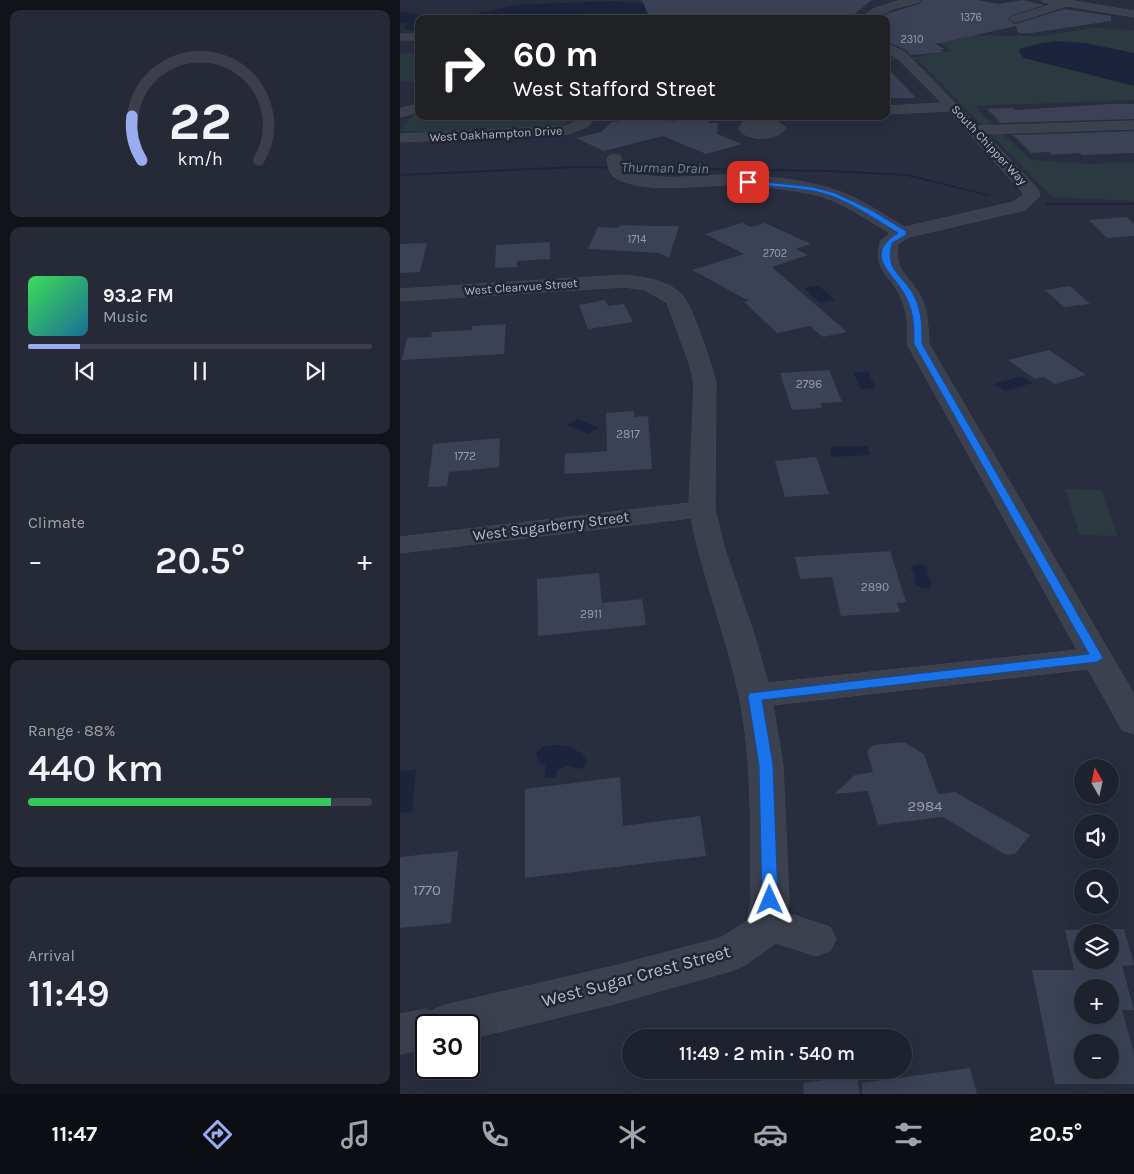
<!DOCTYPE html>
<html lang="en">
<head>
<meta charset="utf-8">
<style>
  :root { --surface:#1e222f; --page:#262a37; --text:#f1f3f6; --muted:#a1a4aa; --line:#3c3f4b; --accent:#98acef }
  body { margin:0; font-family:Karla,sans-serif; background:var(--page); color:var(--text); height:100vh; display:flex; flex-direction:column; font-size:19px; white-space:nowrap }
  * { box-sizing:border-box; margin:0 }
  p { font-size:16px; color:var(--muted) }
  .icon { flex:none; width:28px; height:28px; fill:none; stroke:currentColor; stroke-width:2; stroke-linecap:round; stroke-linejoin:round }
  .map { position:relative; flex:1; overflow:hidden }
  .panel { display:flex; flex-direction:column; gap:10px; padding:10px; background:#10131a; width:400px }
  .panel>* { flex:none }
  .top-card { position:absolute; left:15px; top:15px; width:475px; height:105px; border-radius:10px; box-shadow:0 5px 20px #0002,0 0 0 1px var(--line); background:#202124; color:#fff; overflow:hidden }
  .needle { width:32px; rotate:351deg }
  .fabs { position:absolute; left:674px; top:759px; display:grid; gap:10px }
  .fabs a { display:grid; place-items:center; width:45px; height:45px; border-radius:50%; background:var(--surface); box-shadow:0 5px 20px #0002,0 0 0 1px var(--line); font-size:25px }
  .speed { position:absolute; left:15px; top:1014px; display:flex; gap:10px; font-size:25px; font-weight:700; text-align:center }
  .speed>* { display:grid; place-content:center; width:65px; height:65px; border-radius:50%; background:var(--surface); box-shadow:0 5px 20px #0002,0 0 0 1px var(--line); line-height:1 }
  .speed .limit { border:2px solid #111; border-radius:8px; background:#fff; color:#111 }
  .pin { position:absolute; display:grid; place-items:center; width:42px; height:42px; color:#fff; margin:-21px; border-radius:10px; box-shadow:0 2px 8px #0006 }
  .me { position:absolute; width:55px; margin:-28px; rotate:359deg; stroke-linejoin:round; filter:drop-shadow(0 0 4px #0008) }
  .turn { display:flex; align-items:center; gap:18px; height:105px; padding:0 15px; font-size:22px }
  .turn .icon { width:65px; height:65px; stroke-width:2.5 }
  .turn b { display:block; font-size:35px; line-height:42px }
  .big { font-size:38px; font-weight:600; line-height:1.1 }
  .panel .tile { flex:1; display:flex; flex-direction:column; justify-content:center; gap:8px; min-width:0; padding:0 18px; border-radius:10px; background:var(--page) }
  .panel .dial { align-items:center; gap:0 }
  .dial svg { height:130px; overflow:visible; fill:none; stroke:var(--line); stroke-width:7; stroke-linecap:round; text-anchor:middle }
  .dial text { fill:var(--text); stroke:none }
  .song { display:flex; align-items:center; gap:15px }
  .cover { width:60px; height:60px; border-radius:8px; background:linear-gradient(135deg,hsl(130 70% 55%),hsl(200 70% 35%)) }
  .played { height:5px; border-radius:2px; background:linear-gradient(90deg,var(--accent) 15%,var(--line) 15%) }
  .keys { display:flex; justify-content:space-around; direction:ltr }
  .heat { display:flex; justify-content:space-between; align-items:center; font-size:28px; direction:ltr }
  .charge { height:8px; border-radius:4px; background:linear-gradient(90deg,#34c759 88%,var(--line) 0) }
  .trip { position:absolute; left:222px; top:1029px; width:290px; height:50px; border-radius:25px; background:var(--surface); box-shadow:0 5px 20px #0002,0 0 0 1px var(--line); font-weight:600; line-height:50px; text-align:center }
  .tab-bar { display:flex; height:80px; justify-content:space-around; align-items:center; background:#0c0e13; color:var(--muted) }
  .tab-bar .icon { width:35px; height:35px }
  .tab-bar .active { color:var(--accent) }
  .tab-bar b { font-size:22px; color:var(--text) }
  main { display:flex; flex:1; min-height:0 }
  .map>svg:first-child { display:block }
  .green { fill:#2a3a40 }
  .water { fill:#1c243d }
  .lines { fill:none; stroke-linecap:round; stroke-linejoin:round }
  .stream { fill:#1c243d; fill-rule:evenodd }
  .building { fill:#3b4255; fill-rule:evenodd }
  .minor-casing { stroke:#464a58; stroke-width:1 }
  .minor { fill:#3c414f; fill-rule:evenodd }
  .route { fill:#1a73e8; stroke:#114b97 }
  .labels { text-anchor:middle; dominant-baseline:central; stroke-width:5; stroke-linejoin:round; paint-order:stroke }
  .far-number-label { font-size:11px; fill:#989cab }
  .far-street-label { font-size:12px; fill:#b9bdca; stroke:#212634 }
  .number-label { font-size:12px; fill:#989cab }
  .far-water-label { font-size:14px; font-style:italic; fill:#7582a5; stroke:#212634 }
  .street-label { font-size:15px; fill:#b9bdca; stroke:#212634 }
  .near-number-label { font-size:15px; fill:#989cab }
  .near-street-label { font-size:18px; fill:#b9bdca; stroke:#212634 }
</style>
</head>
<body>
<main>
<section class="panel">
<div class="tile dial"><svg viewBox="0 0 100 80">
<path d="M14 69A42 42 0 1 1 86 69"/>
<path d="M14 69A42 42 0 0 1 8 42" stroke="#98acef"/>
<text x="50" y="56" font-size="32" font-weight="700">22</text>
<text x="50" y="72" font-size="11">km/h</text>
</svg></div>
<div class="tile">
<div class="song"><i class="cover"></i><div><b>93.2 FM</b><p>Music</p></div></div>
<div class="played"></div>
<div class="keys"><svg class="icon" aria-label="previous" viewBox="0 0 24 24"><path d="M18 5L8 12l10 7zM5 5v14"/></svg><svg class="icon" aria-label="pause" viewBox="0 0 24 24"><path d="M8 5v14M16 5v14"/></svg><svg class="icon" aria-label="next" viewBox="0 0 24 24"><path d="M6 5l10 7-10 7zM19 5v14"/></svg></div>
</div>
<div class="tile"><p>Climate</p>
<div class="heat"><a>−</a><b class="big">20.5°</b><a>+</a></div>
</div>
<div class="tile"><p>Range · 88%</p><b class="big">440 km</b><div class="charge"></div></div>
<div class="tile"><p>Arrival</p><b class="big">11:49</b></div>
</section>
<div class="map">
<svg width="734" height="1094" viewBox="0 0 734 1094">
  <rect width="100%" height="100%" fill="#282e3f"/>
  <g class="green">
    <path d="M693,28L734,30V100L574,106L630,160L690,164L734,162V201L652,197L517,59L486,60V58L515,57L552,51L530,35L641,36Z"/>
    <path d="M0,53H19V82L0,81Z"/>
    <path d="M19,113V116H170L167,123L158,126L29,132L0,131L13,115Z"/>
    <path d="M665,489L701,490L718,536L680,535Z"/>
  </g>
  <g class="water">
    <path d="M211,1L276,7L455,3L469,4L460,6L276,13L162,14L108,19H19V31L5,30L6,23H0V12L45,17H61L116,5Z"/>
    <path d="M657,41L685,43L734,53V86L624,58L620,54L619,49L641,43Z"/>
    <path d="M418,285L435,300L420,303L404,288Z"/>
    <path d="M468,372L476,388L461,389L453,373Z"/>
    <path d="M622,376L632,383L605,391L594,384Z"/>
    <path d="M178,419L199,428L188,434L167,425Z"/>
    <path d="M467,446L470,455L431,457L430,447Z"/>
    <path d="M521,564L526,566L528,571L527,576L532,581L530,588H522L515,585V574L510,568L514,565Z"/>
    <path d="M154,745C166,745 180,749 187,760L186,766L179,769L167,766L157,770L156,777L145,778V765L140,763L136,754L142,747Z"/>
    <path d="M16,769L12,812L0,813V771Z"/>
  </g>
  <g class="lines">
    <g class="stream">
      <path d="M177,166L429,170L507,174L590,195L588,196L507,176L429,172L177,168L0,176V174Z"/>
      <rect x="646" y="203" width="88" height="2"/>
    </g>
  </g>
  <g class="building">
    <path d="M242,0H472L448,19L411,16L409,19H250Z"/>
    <path d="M522,0H578L598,4L623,0L644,5L611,16L608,19L615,24L664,9L711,16V21L631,33H618L616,26L535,44L545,49L540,50L544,52L511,55L506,50L486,41V14L519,4Z"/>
    <path d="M486,67L516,98H486Z"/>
    <path d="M710,104H734V119L601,123L587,109L613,108L615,110Z"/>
    <path d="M222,118L276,122V119L309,118V123H318L317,134L342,144L306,154L263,136L204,151L176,138L201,132L212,122H218Z"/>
    <path d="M734,131V153L682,155L680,153L652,155L649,152L631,153L613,135Z"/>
    <path d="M727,217L734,224V236L707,238L689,220Z"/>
    <path d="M342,223L351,227L365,223L411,244L396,249L408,255L372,267L447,332L423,337L410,326L377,333L344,302L349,301L292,270L344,254L305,234Z"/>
    <path d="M220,225L252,226H279L269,258L259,253L188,249L198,227L218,228Z"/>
    <path d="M150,242V259L117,261V267L95,268L96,245Z"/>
    <path d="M27,243L20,272L0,273V244Z"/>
    <path d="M670,286L690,304L664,307L645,290Z"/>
    <path d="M205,300L208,306L224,304L233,322L188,329L179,305Z"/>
    <path d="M106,324L104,354L2,360L7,338L31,337L32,332L72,330V326Z"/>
    <path d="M649,350L686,375L655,384L644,377L635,379L608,360Z"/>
    <path d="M429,370L442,402L420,403L422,408L392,410L380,373Z"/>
    <path d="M234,411V417L248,416L252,469L164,474L165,454L207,451L206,413Z"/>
    <path d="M100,438L99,467L49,472L47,486L28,487L33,444Z"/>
    <path d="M416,457L429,494L385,497L375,461Z"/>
    <path d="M490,551L506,602L497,603L500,612L441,616L432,577L400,579L395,557Z"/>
    <path d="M199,573L202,603L242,599L246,625L138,636L137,579Z"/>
    <path d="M504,742L524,754L538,794L555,792L630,835L615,854L606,855L543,817L478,825L468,791L434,794L455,775L473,772L467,751L473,745Z"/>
    <path d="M220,777L223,826L300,816L306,856L125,878V789Z"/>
    <path d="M58,851L51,923L0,928V857Z"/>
    <path d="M724,929L734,965L722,966L734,1010H722L734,1053V1084H655L632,970H674L665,930ZM682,932H710V960H682ZM682,988H710V1015H682ZM682,1042H710V1070H682Z"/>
    <path d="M570,1068L577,1094H462V1083Z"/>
    <path d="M457,1075L460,1094H404L403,1083Z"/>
  </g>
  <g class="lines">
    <g class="minor-casing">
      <g id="minor">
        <path d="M501,0H520L519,2L493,9L472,19H460L473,9Z"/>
        <path d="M642,0H668L734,11V17L667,6L616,22L610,19L612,17L653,4L643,2Z"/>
        <rect x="0" y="34" width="19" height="6"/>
        <path d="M486,43L505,52L578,126L734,121V129L586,134L638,189L640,196L625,210L509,237L498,244C493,271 510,276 521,297C528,311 528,328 529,344L734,694V734L722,730L688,669L373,705L383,765L389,900L387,913L430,927L436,939L430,951L416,956L376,943L345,965L331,971L214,1004L69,1039V1025H26V1049L0,1054V1014L26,1009L30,1011L45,1005L214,966L320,938L347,921L351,900C350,832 353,762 339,695C326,635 303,578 291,518L0,553V537L289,503L294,383L289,363L267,303L245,290L224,287L0,301V289L224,275C243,277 268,280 282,295C293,306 312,367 316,383L315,509L325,550L355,637L368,683L677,650L507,344C508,328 508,312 501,298C491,274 473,273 480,242L490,233C465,219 441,200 412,194C386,189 357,185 329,185C298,185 240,195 213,176C208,172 208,163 207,158L210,155H220L225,169C260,184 295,174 332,175C367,176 408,180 441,192C464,201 484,215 505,227L613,202L624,194L549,111L486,114V106L542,103L497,58L486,52Z"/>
        <path d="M19,104V112L0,117V109Z"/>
        <path d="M180,116H194L189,126L169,134L0,142V134L166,126L178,120Z"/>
        <path d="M356,119L377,121L386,128C377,141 348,142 338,129L343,122ZM356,127L369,128H354Z"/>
      </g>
    </g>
    <use href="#minor" class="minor"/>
  </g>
  <path class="route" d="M346,180L412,187L435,193L471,210L506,231V235L492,243C484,273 505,275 515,298C522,313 522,327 522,344L703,658L697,662L362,700L373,765L378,900L376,905L370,907L364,905L362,900L359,765L348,696L350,693L689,654L514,344C514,327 514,313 506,297C495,273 461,257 498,233C477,220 454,204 429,195C404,187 374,187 348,184L346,183Z"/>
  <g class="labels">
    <g class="far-number-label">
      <text x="571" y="17">1376</text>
      <text x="512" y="39">2310</text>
      <text x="237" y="239">1714</text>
      <text x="375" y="253">2702</text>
    </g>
    <g class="far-street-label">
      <text transform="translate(96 134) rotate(-3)">West Oakhampton Drive</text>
      <text transform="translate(589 145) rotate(47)">South Chipper Way</text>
      <text transform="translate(121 287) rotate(-4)">West Clearvue Street</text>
    </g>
    <g class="number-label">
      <text x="409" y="384">2796</text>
      <text x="228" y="434">2817</text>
      <text x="65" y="456">1772</text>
      <text x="475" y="587">2890</text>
      <text x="191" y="614">2911</text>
    </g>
    <g class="far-water-label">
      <text transform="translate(265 168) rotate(1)">Thurman Drain</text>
    </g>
    <g class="street-label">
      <text transform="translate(151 526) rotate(-7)">West Sugarberry Street</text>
    </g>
    <g class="near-number-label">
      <text x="525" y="806">2984</text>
      <text x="27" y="890">1770</text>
    </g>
    <g class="near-street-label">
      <text transform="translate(236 976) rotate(-15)">West Sugar Crest Street</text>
    </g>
  </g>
</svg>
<div class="fabs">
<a><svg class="needle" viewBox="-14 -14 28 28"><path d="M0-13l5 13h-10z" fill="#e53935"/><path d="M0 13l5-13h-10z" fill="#a1a4aa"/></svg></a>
<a><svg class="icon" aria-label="sound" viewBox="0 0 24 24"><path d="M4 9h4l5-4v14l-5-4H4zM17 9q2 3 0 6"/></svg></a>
<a><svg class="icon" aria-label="search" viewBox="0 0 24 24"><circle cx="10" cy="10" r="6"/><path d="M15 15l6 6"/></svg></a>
<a><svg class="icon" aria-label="layers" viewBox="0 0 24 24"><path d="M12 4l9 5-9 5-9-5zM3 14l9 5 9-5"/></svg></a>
<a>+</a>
<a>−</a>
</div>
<div class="speed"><div class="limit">30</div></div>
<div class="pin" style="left:348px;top:182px;background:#d93025"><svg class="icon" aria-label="arrive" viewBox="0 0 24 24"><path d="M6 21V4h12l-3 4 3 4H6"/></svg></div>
<svg class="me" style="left:370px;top:900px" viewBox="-20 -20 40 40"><path d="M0-17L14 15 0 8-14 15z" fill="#1a73e8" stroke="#fff" stroke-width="4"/></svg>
<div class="trip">11:49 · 2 min · 540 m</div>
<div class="top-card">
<div class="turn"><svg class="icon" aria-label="right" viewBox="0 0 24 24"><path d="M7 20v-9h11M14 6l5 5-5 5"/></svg><div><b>60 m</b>West Stafford Street</div></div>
</div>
</div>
</main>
<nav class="tab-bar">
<b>11:47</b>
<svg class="icon active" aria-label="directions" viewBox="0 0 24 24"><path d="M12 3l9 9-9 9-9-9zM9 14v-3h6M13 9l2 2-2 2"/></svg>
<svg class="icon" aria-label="music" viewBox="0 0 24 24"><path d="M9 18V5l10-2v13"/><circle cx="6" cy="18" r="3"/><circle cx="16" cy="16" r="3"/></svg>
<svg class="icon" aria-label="phone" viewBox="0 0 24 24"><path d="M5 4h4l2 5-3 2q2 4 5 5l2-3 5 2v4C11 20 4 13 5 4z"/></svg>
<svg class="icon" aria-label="climate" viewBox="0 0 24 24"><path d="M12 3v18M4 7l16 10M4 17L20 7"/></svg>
<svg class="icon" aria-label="car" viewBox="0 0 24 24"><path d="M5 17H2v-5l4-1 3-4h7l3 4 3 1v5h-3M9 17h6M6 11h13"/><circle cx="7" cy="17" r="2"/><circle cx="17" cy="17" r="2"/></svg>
<svg class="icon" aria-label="filters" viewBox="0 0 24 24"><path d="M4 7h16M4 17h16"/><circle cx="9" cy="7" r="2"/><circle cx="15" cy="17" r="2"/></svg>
<b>20.5°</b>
</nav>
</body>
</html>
